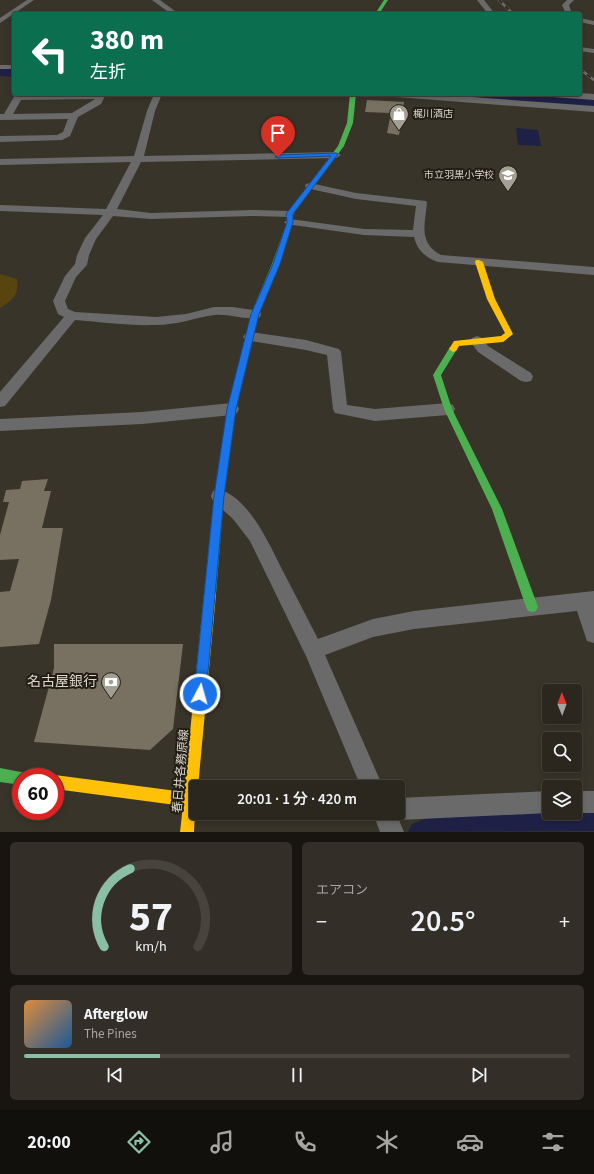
<!DOCTYPE html>
<html lang="ja">
<head>
<meta charset="utf-8">
<style>
  :root { --surface:#2b271f; --page:#332f28; --text:#f1f3f6; --muted:#a6a5a4; --line:#47443d; --accent:#8abfa5 }
  body { margin:0; font-family:"Source Sans 3","Noto Sans JP",sans-serif; background:var(--page); color:var(--text); height:100vh; display:flex; flex-direction:column; font-size:15px; white-space:nowrap }
  * { box-sizing:border-box; margin:0 }
  p { font-size:13px; color:var(--muted) }
  .icon { flex:none; width:22px; height:22px; fill:none; stroke:currentColor; stroke-width:2; stroke-linecap:round; stroke-linejoin:round }
  .map { position:relative; height:832px; overflow:hidden }
  .side { display:flex; flex-direction:column; gap:10px; padding:10px; background:#181511; flex:1 }
  .side>* { flex:none }
  .banner { position:absolute; left:12px; top:12px; width:570px; height:84px; border-radius:4px; box-shadow:0 2px 6px #0003,0 0 0 1px var(--line); background:#0b6e4f; color:#fff; overflow:hidden }
  .needle { width:26px; rotate:359deg }
  .fabs { position:absolute; left:542px; top:684px; display:grid; gap:8px }
  .fabs a { display:grid; place-items:center; width:40px; height:40px; border-radius:4px; background:var(--surface); box-shadow:0 2px 6px #0003,0 0 0 1px var(--line); font-size:20px }
  .speed { position:absolute; left:12px; top:768px; display:flex; gap:8px; font-size:20px; font-weight:700; text-align:center }
  .speed>* { display:grid; place-content:center; width:52px; height:52px; border-radius:50%; background:var(--surface); box-shadow:0 2px 6px #0003,0 0 0 1px var(--line); line-height:1 }
  .speed .limit { border:6px solid #d22; background:#fff; color:#111 }
  .pin { position:absolute; display:grid; place-items:center; width:34px; height:34px; color:#fff; margin:-41px -17px; border-radius:50% 50% 50% 0; rotate:-45deg; box-shadow:0 0 4px #0007 }
  .pin .icon { rotate:45deg }
  .me { position:absolute; width:44px; margin:-22px; rotate:6deg; stroke-linejoin:round; filter:drop-shadow(0 0 3px #0008) }
  .turn { display:flex; align-items:center; gap:14px; height:84px; padding:0 12px; font-size:18px }
  .turn .icon { width:52px; height:52px; stroke-width:2.5 }
  .turn b { display:block; font-size:28px; line-height:34px }
  .big { font-size:30px; font-weight:600; line-height:1.1 }
  .side .widget { flex:1; display:flex; flex-direction:column; justify-content:center; gap:6px; min-width:0; padding:0 14px; border-radius:6px; background:var(--page) }
  .side .dial { align-items:center; gap:0 }
  .dial svg { height:104px; overflow:visible; fill:none; stroke:var(--line); stroke-width:7; stroke-linecap:round; text-anchor:middle }
  .dial text { fill:var(--text); stroke:none }
  .song { display:flex; align-items:center; gap:12px }
  .cover { width:48px; height:48px; border-radius:6px; background:linear-gradient(135deg,hsl(30 70% 55%),hsl(210 70% 35%)) }
  .played { height:4px; border-radius:2px; background:linear-gradient(90deg,var(--accent) 25%,var(--line) 25%) }
  .keys { display:flex; justify-content:space-around; direction:ltr }
  .heat { display:flex; justify-content:space-between; align-items:center; font-size:22px; direction:ltr }
  .side .tiles { flex:1; display:grid; gap:10px; grid-template-columns:1fr 1fr }
  .widget:last-child { grid-column:span 2 }
  .trip { position:absolute; left:189px; top:780px; width:216px; height:40px; border-radius:4px; background:var(--surface); box-shadow:0 2px 6px #0003,0 0 0 1px var(--line); font-weight:600; line-height:40px; text-align:center }
  .menu { display:flex; height:64px; justify-content:space-around; align-items:center; background:#11100c; color:var(--muted) }
  .menu .icon { width:28px; height:28px }
  .menu .current { color:var(--accent) }
  .menu b { font-size:18px; color:var(--text) }
  .map>svg:first-child { display:block }
  .green { fill:#57440f }
  .water { fill:#1e2046 }
  .lines { fill:none; stroke-linecap:round; stroke-linejoin:round }
  .canal { fill:#1e2046; fill-rule:evenodd }
  .river { fill:#1e2046; fill-rule:evenodd }
  .building { fill:#787161 }
  .street { fill:#6a6a6a; fill-rule:evenodd }
  .fast { fill:#4caf50; fill-rule:evenodd }
  .slow { fill:#ffc107; fill-rule:evenodd }
  .rail-casing { stroke:#6e6c6a; stroke-width:2.5 }
  .rail { stroke:#221e16; stroke-width:1.5; stroke-dasharray:4.5; stroke-linecap:butt }
  .route { fill:#1a73e8; stroke:#114b97 }
  .labels { text-anchor:middle; dominant-baseline:central; stroke-width:4; stroke-linejoin:round; paint-order:stroke }
  .far-poi-label { font-size:10px; fill:#ddd8cc; stroke:#221e16; text-anchor:start }
  .street-label { font-size:12px; fill:#ddd8cc; stroke:#221e16 }
  .near-poi-label { font-size:14px; fill:#ddd8cc; stroke:#221e16; text-anchor:end }
</style>
</head>
<body>
<div class="map">
<svg width="594" height="832" viewBox="0 0 594 832">
  <rect width="100%" height="100%" fill="#393429"/>
  <path class="green" d="M0,274L17,279C19,295 13,300 0,308Z"/>
  <path class="water" d="M516,128L538,130L541,146L518,145Z"/>
  <g class="lines">
    <path class="canal" d="M594,807V831L408,832L412,824L441,813L549,809V813H575V808Z"/>
    <g class="river">
      <path d="M0,68L14,69V77L0,76Z"/>
      <path d="M473,94H537L594,98V108L480,98L475,97Z"/>
    </g>
  </g>
  <g class="building">
    <path d="M367,100L404,102L399,135L387,133L391,113L365,112Z"/>
    <path d="M48,479L44,491H51L42,528H63L51,600L39,644L0,647V592L10,591L19,559L0,560V535L9,502H3L6,490L20,489L22,481Z"/>
    <path d="M54,644H183L173,729L150,750L34,742L54,668Z"/>
  </g>
  <g class="lines">
    <g class="street">
      <path d="M27,0H34L0,23V18Z"/>
      <path d="M152,0H160L179,14H171Z"/>
      <path d="M477,0H484L495,14H488Z"/>
      <path d="M567,0H574L569,5L572,14H566L562,5Z"/>
      <path d="M580,18L594,21V25L580,22Z"/>
      <path d="M580,47L594,49V53L580,51Z"/>
      <rect x="0" y="65" width="14" height="4"/>
      <path d="M580,93L594,94V100L553,97L549,94Z"/>
      <path d="M18,94H103L105,96L101,104L78,117L70,136L62,140L0,142V136L57,135L63,132L68,119L0,120V114H4L15,95ZM95,99L72,113L13,114L21,100Z"/>
      <path d="M154,94H162L155,111L144,156L336,152L341,155L336,158L141,162L117,209L151,213L252,210L290,211L295,214L290,217L252,216L151,219L113,216L96,239L89,255L87,265L76,277L65,301L68,309L75,312L156,317L186,314L214,307H233L260,311L261,314L260,317C245,321 229,313 214,315C194,318 177,325 156,325C129,326 102,322 75,320L5,406L0,407V392L64,317L58,314L53,301L65,276L75,264L77,255L85,238L103,215L0,211V205L106,209L131,162L0,165V159L134,156L147,111Z"/>
      <path d="M392,94H430L594,106V112L396,97Z"/>
      <path d="M310,183L356,193L426,201L427,203C425,224 418,243 441,255L594,267V275L438,262C426,258 417,250 414,237L364,235L286,224L284,222L290,219L364,229L413,230L416,206L356,199L306,188L305,186L306,184Z"/>
      <path d="M250,332L306,340L339,349L341,352L347,405L375,409L448,403L453,405L455,409L453,413L448,415L375,421L335,413L333,409L327,355L306,350L245,340L243,337L245,334Z"/>
      <path d="M477,336L482,338L488,346L531,373L533,377L531,381L526,382L521,381L478,352L470,341L472,338Z"/>
      <path d="M232,403L237,405L239,409L237,413L232,415L142,424L0,431V419L142,412Z"/>
      <path d="M219,489C252,500 270,547 285,575C296,596 307,618 318,639L373,619L414,611L594,591V643L587,641L577,611L414,629L373,637L325,655L383,787H361L306,656L250,541L233,519L213,501L211,496L213,491Z"/>
      <path d="M549,791V813L399,820L404,832H380L373,813H398V798Z"/>
      <path d="M575,791H594V813H574Z"/>
    </g>
    <g class="fast">
      <path d="M384,0H388L379,14H375Z"/>
      <path d="M350,94H356L353,123L344,146L293,214V222L280,264L259,314L236,409L224,496L216,594L214,598L210,599L206,598L204,594L214,496L228,409L251,314L272,264L287,222V214L338,146L347,123Z"/>
      <path d="M453,346L457,349L441,375L452,409L502,509L538,607L536,611L532,612L528,611L526,607L492,509L444,409L433,375L450,347Z"/>
      <path d="M0,768L26,773L27,777H21V785L0,782Z"/>
    </g>
    <g class="slow">
      <path d="M476,260H479L483,262L495,299L513,334L503,342L459,346L456,351L453,352L449,349L454,341L501,336L505,333L487,299L475,262Z"/>
      <path d="M210,589L214,590L216,594L198,787H196L194,832H180L183,806L55,789V777H51L55,775L184,792L204,594L206,590Z"/>
    </g>
    <g class="rail-casing">
      <g id="rail">
        <path d="M499,0L513,14"/>
        <path d="M580,69L594,80"/>
      </g>
    </g>
    <use href="#rail" class="rail"/>
  </g>
  <path class="route" d="M336,153L338,154L293,214V222L280,264L259,314L236,409L224,496L206,694L204,698L200,700L195,698L194,694L214,496L227,409L251,314L273,264L287,222L286,214L331,156L278,158L275,157L278,155Z"/>
  <defs>
    <g id="shop-pin" transform="scale(1)"><path d="M0 17L-7.5 6A9.5 9.5 0 1 1 7.5 6Z" fill="#a49f93" stroke="#221e16"/><path d="M-5-2.5h2.3a2.7 3.5 0 0 1 5.4 0H5L5.5 6h-11ZM-1.5-2.5h3a1.5 2.3 0 0 0-3 0Z" fill="#fff"/></g>
    <g id="school-pin" transform="scale(1)"><path d="M0 17L-7.5 6A9.5 9.5 0 1 1 7.5 6Z" fill="#a49f93" stroke="#221e16"/><path d="M0-5L7-2L0 1L-7-2ZM-4 1L0 2.5L4 1V4Q0 6-4 4Z" fill="#fff"/></g>
    <g id="bank-pin" transform="scale(1)"><path d="M0 17L-7.5 6A9.5 9.5 0 1 1 7.5 6Z" fill="#a49f93" stroke="#221e16"/><path d="M-6-4H6V4H-6ZM0-2.3a2.3 2.3 0 1 0 0 4.6a2.3 2.3 0 1 0 0-4.6Z" fill="#fff"/></g>
  </defs>
  <g fill-rule="evenodd">
    <use href="#shop-pin" x="399" y="114"/>
    <use href="#school-pin" x="508" y="175"/>
    <use href="#bank-pin" x="111" y="682"/>
  </g>
  <g class="labels">
    <g class="far-poi-label">
      <text x="413" y="114">梶川酒店</text>
      <text x="494" y="175" text-anchor="end">市立羽黒小学校</text>
    </g>
    <g class="street-label">
      <text transform="translate(181 771) rotate(-85)">春日井各務原線</text>
    </g>
    <g class="near-poi-label">
      <text x="97" y="682">名古屋銀行</text>
    </g>
  </g>
</svg>
<div class="fabs">
<a><svg class="needle" viewBox="-14 -14 28 28"><path d="M0-13l5 13h-10z" fill="#e53935"/><path d="M0 13l5-13h-10z" fill="#a6a5a4"/></svg></a>
<a><svg class="icon" aria-label="search" viewBox="0 0 24 24"><circle cx="10" cy="10" r="6"/><path d="M15 15l6 6"/></svg></a>
<a><svg class="icon" aria-label="layers" viewBox="0 0 24 24"><path d="M12 4l9 5-9 5-9-5zM3 14l9 5 9-5"/></svg></a>
</div>
<div class="speed"><div class="limit">60</div></div>
<div class="pin" style="left:278px;top:157px;background:#d93025"><svg class="icon" aria-label="arrive" viewBox="0 0 24 24"><path d="M6 21V4h12l-3 4 3 4H6"/></svg></div>
<svg class="me" style="left:200px;top:694px" viewBox="-20 -20 40 40"><circle r="17" fill="#1a73e8" stroke="#fff" stroke-width="3"/><path d="M0-11L8 9 0 5-8 9z" fill="#fff"/></svg>
<div class="trip">20:01 · 1 分 · 420 m</div>
<div class="banner">
<div class="turn"><svg class="icon" aria-label="left" viewBox="0 0 24 24"><path d="M17 20v-9H6M10 6l-5 5 5 5"/></svg><div><b>380 m</b>左折</div></div>
</div>
</div>
<section class="side">
<div class="tiles">
<div class="widget dial"><svg viewBox="0 0 100 80">
<path d="M14 69A42 42 0 1 1 86 69"/>
<path d="M14 69A42 42 0 0 1 34 9" stroke="#8abfa5"/>
<text x="50" y="56" font-size="32" font-weight="700">57</text>
<text x="50" y="72" font-size="11">km/h</text>
</svg></div>
<div class="widget"><p>エアコン</p>
<div class="heat"><a>−</a><b class="big">20.5°</b><a>+</a></div>
</div>
<div class="widget">
<div class="song"><i class="cover"></i><div><b>Afterglow</b><p>The Pines</p></div></div>
<div class="played"></div>
<div class="keys"><svg class="icon" aria-label="previous" viewBox="0 0 24 24"><path d="M18 5L8 12l10 7zM5 5v14"/></svg><svg class="icon" aria-label="pause" viewBox="0 0 24 24"><path d="M8 5v14M16 5v14"/></svg><svg class="icon" aria-label="next" viewBox="0 0 24 24"><path d="M6 5l10 7-10 7zM19 5v14"/></svg></div>
</div>
</div>
</section>
<nav class="menu">
<b>20:00</b>
<svg class="icon current" aria-label="directions" viewBox="0 0 24 24"><path d="M12 3l9 9-9 9-9-9zM9 14v-3h6M13 9l2 2-2 2"/></svg>
<svg class="icon" aria-label="music" viewBox="0 0 24 24"><path d="M9 18V5l10-2v13"/><circle cx="6" cy="18" r="3"/><circle cx="16" cy="16" r="3"/></svg>
<svg class="icon" aria-label="phone" viewBox="0 0 24 24"><path d="M5 4h4l2 5-3 2q2 4 5 5l2-3 5 2v4C11 20 4 13 5 4z"/></svg>
<svg class="icon" aria-label="climate" viewBox="0 0 24 24"><path d="M12 3v18M4 7l16 10M4 17L20 7"/></svg>
<svg class="icon" aria-label="car" viewBox="0 0 24 24"><path d="M5 17H2v-5l4-1 3-4h7l3 4 3 1v5h-3M9 17h6M6 11h13"/><circle cx="7" cy="17" r="2"/><circle cx="17" cy="17" r="2"/></svg>
<svg class="icon" aria-label="filters" viewBox="0 0 24 24"><path d="M4 7h16M4 17h16"/><circle cx="9" cy="7" r="2"/><circle cx="15" cy="17" r="2"/></svg>
</nav>
</body>
</html>
